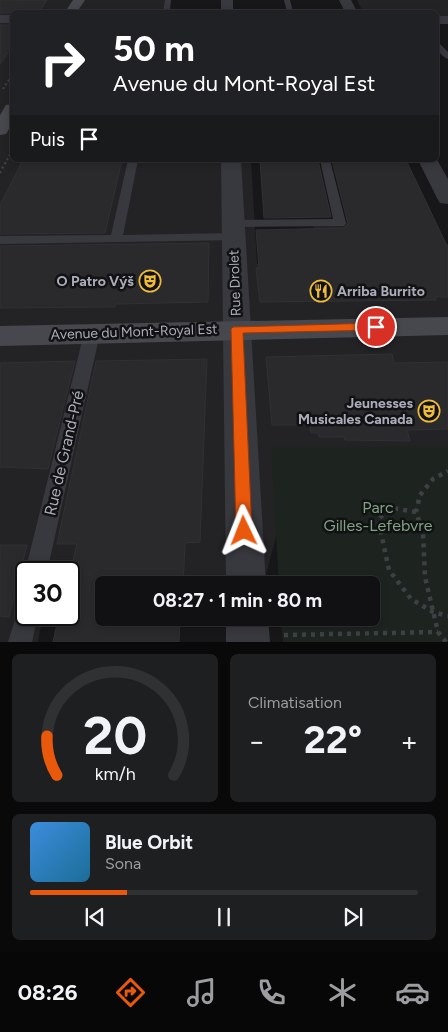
<!DOCTYPE html>
<html lang="fr">
<head>
<meta charset="utf-8">
<style>
  :root { --surface:#111113; --page:#1e1f21; --text:#f1f3f6; --muted:#9c9da0; --line:#303133; --accent:#ea580c }
  body { margin:0; font-family:Figtree,sans-serif; background:var(--page); color:var(--text); height:100vh; display:flex; flex-direction:column; font-size:19px; white-space:nowrap }
  * { box-sizing:border-box; margin:0 }
  p { font-size:16px; color:var(--muted) }
  .icon { flex:none; width:28px; height:28px; fill:none; stroke:currentColor; stroke-width:2; stroke-linecap:round; stroke-linejoin:round }
  .map { position:relative; height:642px; overflow:hidden }
  .drawer { display:flex; flex-direction:column; gap:12px; padding:12px; background:#09090a; flex:1 }
  .drawer>* { flex:none }
  .guide { position:absolute; left:10px; top:10px; width:429px; height:152px; border-radius:8px; box-shadow:0 2px 8px #0003,0 0 0 1px var(--line); background:#202124; color:#fff; overflow:hidden }
  .speed { position:absolute; left:15px; top:561px; display:flex; gap:10px; font-size:25px; font-weight:700; text-align:center }
  .speed>* { display:grid; place-content:center; width:65px; height:65px; border-radius:50%; background:var(--surface); box-shadow:0 2px 8px #0003,0 0 0 1px var(--line); line-height:1 }
  .speed .limit { border:2px solid #111; border-radius:8px; background:#fff; color:#111 }
  .pin { position:absolute; display:grid; place-items:center; width:42px; height:42px; color:#fff; margin:-21px; border:2px solid #fff; border-radius:50%; box-shadow:0 1px 5px #0007 }
  .me { position:absolute; width:55px; margin:-28px; rotate:358deg; stroke-linejoin:round; filter:drop-shadow(0 0 4px #0008) }
  .turn { display:flex; align-items:center; gap:18px; height:105px; padding:0 20px; font-size:22px }
  .turn .icon { width:65px; height:65px; stroke-width:2.5 }
  .turn b { display:block; font-size:35px; line-height:42px }
  .then { display:flex; align-items:center; height:48px; padding:0 20px; background:#0003; gap:10px; font-size:19px }
  .big { font-size:38px; font-weight:700; line-height:1.1 }
  .drawer .widget { flex:1; display:flex; flex-direction:column; justify-content:center; gap:8px; min-width:0; padding:0 18px; border-radius:8px; background:var(--page) }
  .drawer .dial { align-items:center; gap:0 }
  .dial svg { height:130px; overflow:visible; fill:none; stroke:var(--line); stroke-width:7; stroke-linecap:round; text-anchor:middle }
  .dial text { fill:var(--text); stroke:none }
  .song { display:flex; align-items:center; gap:15px }
  .cover { width:60px; height:60px; border-radius:8px; background:linear-gradient(135deg,hsl(210 70% 55%),hsl(200 70% 35%)) }
  .played { height:5px; border-radius:2px; background:linear-gradient(90deg,var(--accent) 25%,var(--line) 25%) }
  .keys { display:flex; justify-content:space-around; direction:ltr }
  .heat { display:flex; justify-content:space-between; align-items:center; font-size:28px; direction:ltr }
  .drawer .tiles { flex:1; display:grid; gap:12px; grid-template-columns:1fr 1fr }
  .widget:last-child { grid-column:span 2 }
  .trip { position:absolute; left:95px; top:576px; width:285px; height:50px; border-radius:8px; background:var(--surface); box-shadow:0 2px 8px #0003,0 0 0 1px var(--line); font-weight:700; line-height:50px; text-align:center }
  .menu { display:flex; height:80px; justify-content:space-around; align-items:center; background:#070708; color:var(--muted) }
  .menu .icon { width:35px; height:35px }
  .menu .on { color:var(--accent) }
  .menu b { font-size:22px; color:var(--text) }
  .map>svg:first-child { display:block }
  .built { fill:#232326 }
  .green { fill:#1d241f }
  .building { fill:#2a2a2d; stroke:#313135 }
  .lines { fill:none; stroke-linecap:round; stroke-linejoin:round }
  .path-far2 { stroke:#3e4045; stroke-width:2; stroke-dasharray:2 2.5; stroke-linecap:butt }
  .path-far1 { stroke:#3e4045; stroke-width:2.5; stroke-dasharray:2 3; stroke-linecap:butt }
  .path { stroke:#3e4045; stroke-width:4.5; stroke-dasharray:4 5; stroke-linecap:butt }
  .lane { fill:#38393e; fill-rule:evenodd }
  .street { fill:#38393e; fill-rule:evenodd }
  .secondary { fill:#46484e; fill-rule:evenodd }
  .route { fill:#ea580c; stroke:#983908 }
  .labels { text-anchor:middle; dominant-baseline:central; stroke-width:5; stroke-linejoin:round; paint-order:stroke }
  .poi-label { font-size:14px; font-weight:bold; fill:#aaadb9; stroke:#121214; text-anchor:end }
  .street-label { font-size:14px; fill:#aaadb9; stroke:#121214 }
  .near-street-label { font-size:16px; fill:#aaadb9; stroke:#121214 }
  .near-park-label { font-size:16px; fill:#81a385; stroke:#121214 }
</style>
</head>
<body>
<div class="map">
<svg width="448" height="642" viewBox="0 0 448 642">
  <rect width="100%" height="100%" fill="#171719"/>
  <g class="built">
    <path d="M0,0H171V12H12V160H251L257,264H321L313,223L386,222L414,244H448V485L289,488L264,582L204,585H104V591L69,593V572H26V615H43L38,642H0Z"/>
    <path d="M357,0H448V16H436V12H363Z"/>
  </g>
  <path class="green" d="M448,446V642H283L281,618H371V585H279L271,447Z"/>
  <g class="building">
    <path d="M0,0H47L39,12L12,13H0Z"/>
    <path d="M0,25H12V47L0,64Z"/>
    <path d="M23,160H122L105,233L0,234V205Z"/>
    <path d="M260,160H318L331,217L264,218Z"/>
    <path d="M332,160H406L448,248V297H435L436,300L260,302L256,268H259L256,230L344,228L348,224Z"/>
    <path d="M209,243L208,302L115,304V307L0,308V246Z"/>
    <path d="M392,354L394,363L448,362V429L407,430L410,441L345,440L344,437H319L318,433H311L310,425H272L266,357Z"/>
    <path d="M207,359L200,542L185,543L183,585H104V618H180L179,642H53L59,615H69V577L77,544H57L96,361Z"/>
    <path d="M75,361L48,469L0,467V363Z"/>
    <path d="M0,545H27L9,617L0,616Z"/>
  </g>
  <g class="lines">
    <g class="path-far2">
      <path d="M3,89L12,75"/>
      <path d="M5,164L12,150"/>
    </g>
    <path class="path-far1" d="M0,173L5,163"/>
    <g class="path">
      <path d="M416,512L392,508L378,519L389,570L411,599L433,612L448,616"/>
      <path d="M284,635L438,632"/>
      <path d="M446,642L438,632L425,577L423,533L416,512L420,495L433,479L448,471"/>
    </g>
    <g class="lane">
      <path d="M165,0H171L169,12H163Z"/>
      <path d="M284,0H290L293,12H287Z"/>
      <path d="M436,40L448,52V59C440,56 436,48 436,40Z"/>
      <path d="M128,160H138L123,235L233,233L239,237L238,240L0,244V236L111,235Z"/>
      <path d="M320,160H330L346,223L344,226L228,227L226,224L232,220L333,219Z"/>
      <path d="M92,328L97,329L100,333L47,572H26V575L25,572L84,333L87,329Z"/>
      <path d="M26,604V615H38L32,642H8L19,607Z"/>
    </g>
    <g class="street">
      <rect x="221" y="0" width="12" height="12"/>
      <path d="M339,0H351L357,12H345Z"/>
      <rect x="0" y="15" width="12" height="8"/>
      <rect x="436" y="16" width="12" height="8"/>
      <path d="M436,158L448,179V204L440,203L437,198L418,160H436Z"/>
      <path d="M221,160H241L266,585H226Z"/>
      <path d="M226,618H268L270,642H226Z"/>
    </g>
    <g class="secondary">
      <path d="M73,0H85L77,12H65Z"/>
      <path d="M12,104V124L6,134L0,135V115L6,105Z"/>
      <path d="M448,317V335L0,346V326Z"/>
    </g>
  </g>
  <path class="route" d="M376,323L380,324L381,327L380,330L243,333L252,531L249,536L244,538L238,536L236,531L231,329L233,327Z"/>
  <defs>
    <g id="theatre-ring" transform="scale(1.125)"><circle r="9.5" fill="#121214" stroke="#eebb3a" stroke-width="1.5"/><path d="M-5-5.5Q0-4 5-5.5V0Q5 5 0 6Q-5 5-5 0ZM-3.3-2.5H-1v1.5H-3.3ZM1-2.5H3.3v1.5H1ZM-2.8 1Q0 5.5 2.8 1Z" fill="#eebb3a"/></g>
    <g id="restaurant-ring" transform="scale(1.125)"><circle r="9.5" fill="#121214" stroke="#eebb3a" stroke-width="1.5"/><path d="M-5-6h1v4h1v-4h1v4h1v-4h1v5L-1.5 .5V6h-2V.5L-5-1ZM5-6V6H3V1.5H1.5Q1.5-4 5-6Z" fill="#eebb3a"/></g>
  </defs>
  <g fill-rule="evenodd">
    <use href="#theatre-ring" x="150" y="281"/>
    <use href="#restaurant-ring" x="321" y="291"/>
    <use href="#theatre-ring" x="429" y="411"/>
  </g>
  <g class="labels">
    <g class="poi-label">
      <text x="134" y="281">O Patro Výš</text>
      <text x="337" y="291" text-anchor="start">Arriba Burrito</text>
      <text x="413" y="403">Jeunesses<tspan x="413" dy="16">Musicales Canada</tspan></text>
    </g>
    <g class="street-label">
      <text transform="translate(235 283) rotate(-92)">Rue Drolet</text>
      <text transform="translate(134 332) rotate(-2)">Avenue du Mont-Royal Est</text>
    </g>
    <g class="near-street-label">
      <text transform="translate(64 453) rotate(-77)">Rue de Grand-Pré</text>
    </g>
    <g class="near-park-label">
      <text x="378" y="507">Parc<tspan x="378" dy="18">Gilles-Lefebvre</tspan></text>
    </g>
  </g>
</svg>
<div class="speed"><div class="limit">30</div></div>
<div class="pin" style="left:376px;top:327px;background:#d93025"><svg class="icon" aria-label="arrive" viewBox="0 0 24 24"><path d="M6 21V4h12l-3 4 3 4H6"/></svg></div>
<svg class="me" style="left:244px;top:531px" viewBox="-20 -20 40 40"><path d="M0-17L14 15 0 8-14 15z" fill="#ea580c" stroke="#fff" stroke-width="4"/></svg>
<div class="trip">08:27 · 1 min · 80 m</div>
<div class="guide">
<div class="turn"><svg class="icon" aria-label="right" viewBox="0 0 24 24"><path d="M7 20v-9h11M14 6l5 5-5 5"/></svg><div><b>50 m</b>Avenue du Mont-Royal Est</div></div>
<div class="then">Puis<svg class="icon" aria-label="arrive" viewBox="0 0 24 24"><path d="M6 21V4h12l-3 4 3 4H6"/></svg></div>
</div>
</div>
<section class="drawer">
<div class="tiles">
<div class="widget dial"><svg viewBox="0 0 100 80">
<path d="M14 69A42 42 0 1 1 86 69"/>
<path d="M14 69A42 42 0 0 1 8 45" stroke="#ea580c"/>
<text x="50" y="56" font-size="32" font-weight="700">20</text>
<text x="50" y="72" font-size="11">km/h</text>
</svg></div>
<div class="widget"><p>Climatisation</p>
<div class="heat"><a>−</a><b class="big">22°</b><a>+</a></div>
</div>
<div class="widget">
<div class="song"><i class="cover"></i><div><b>Blue Orbit</b><p>Sona</p></div></div>
<div class="played"></div>
<div class="keys"><svg class="icon" aria-label="previous" viewBox="0 0 24 24"><path d="M18 5L8 12l10 7zM5 5v14"/></svg><svg class="icon" aria-label="pause" viewBox="0 0 24 24"><path d="M8 5v14M16 5v14"/></svg><svg class="icon" aria-label="next" viewBox="0 0 24 24"><path d="M6 5l10 7-10 7zM19 5v14"/></svg></div>
</div>
</div>
</section>
<nav class="menu">
<b>08:26</b>
<svg class="icon on" aria-label="directions" viewBox="0 0 24 24"><path d="M12 3l9 9-9 9-9-9zM9 14v-3h6M13 9l2 2-2 2"/></svg>
<svg class="icon" aria-label="music" viewBox="0 0 24 24"><path d="M9 18V5l10-2v13"/><circle cx="6" cy="18" r="3"/><circle cx="16" cy="16" r="3"/></svg>
<svg class="icon" aria-label="phone" viewBox="0 0 24 24"><path d="M5 4h4l2 5-3 2q2 4 5 5l2-3 5 2v4C11 20 4 13 5 4z"/></svg>
<svg class="icon" aria-label="climate" viewBox="0 0 24 24"><path d="M12 3v18M4 7l16 10M4 17L20 7"/></svg>
<svg class="icon" aria-label="car" viewBox="0 0 24 24"><path d="M5 17H2v-5l4-1 3-4h7l3 4 3 1v5h-3M9 17h6M6 11h13"/><circle cx="7" cy="17" r="2"/><circle cx="17" cy="17" r="2"/></svg>
</nav>
</body>
</html>
